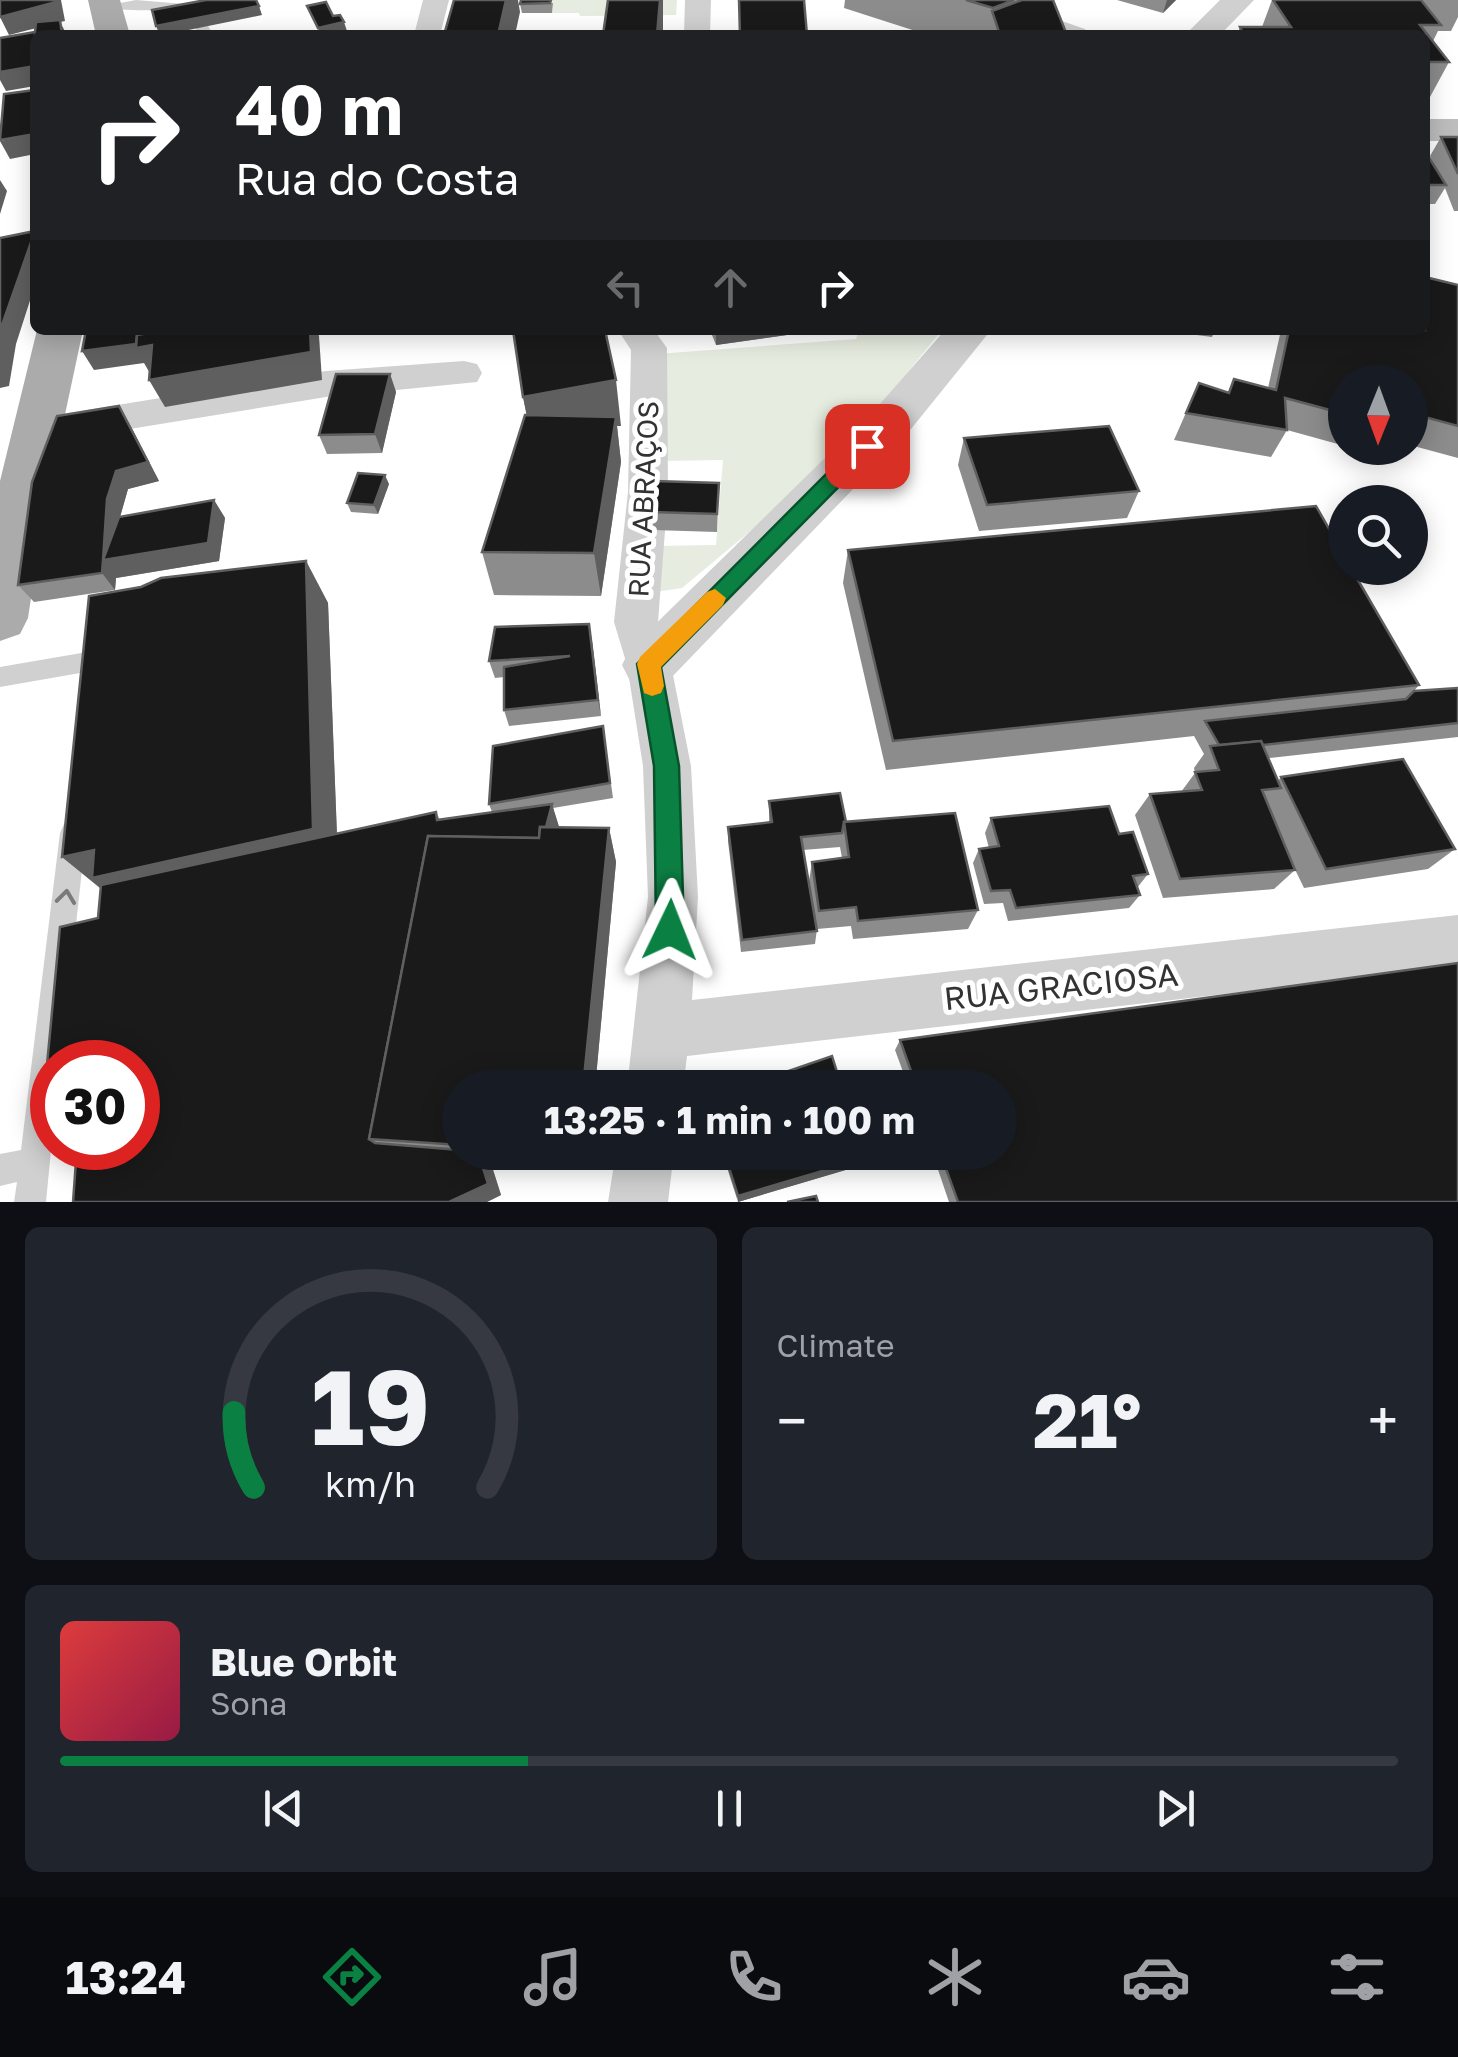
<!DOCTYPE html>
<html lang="en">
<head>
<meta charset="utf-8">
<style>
  :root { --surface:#171b24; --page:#20242c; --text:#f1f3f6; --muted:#9ea1a6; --line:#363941; --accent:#0b8043 }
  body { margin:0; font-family:"Golos Text",sans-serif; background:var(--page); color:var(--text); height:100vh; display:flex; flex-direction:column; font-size:38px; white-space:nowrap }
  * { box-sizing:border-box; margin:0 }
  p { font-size:32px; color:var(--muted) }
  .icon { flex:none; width:55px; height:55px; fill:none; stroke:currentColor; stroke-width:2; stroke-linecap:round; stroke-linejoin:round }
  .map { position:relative; height:1202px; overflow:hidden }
  .panel { display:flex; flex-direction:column; gap:25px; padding:25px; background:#0d0f14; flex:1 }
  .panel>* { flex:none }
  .hud { position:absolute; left:30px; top:30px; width:1400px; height:305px; border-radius:15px; box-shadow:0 5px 25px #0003; background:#202124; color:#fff; overflow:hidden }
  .needle { width:65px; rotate:181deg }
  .buttons { position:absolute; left:1328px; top:365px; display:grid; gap:20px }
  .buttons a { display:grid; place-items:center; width:100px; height:100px; border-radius:50%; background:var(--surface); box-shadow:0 5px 25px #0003; font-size:50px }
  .speed { position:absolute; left:30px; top:1040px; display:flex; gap:20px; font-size:50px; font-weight:700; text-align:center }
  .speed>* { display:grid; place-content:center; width:130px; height:130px; border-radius:50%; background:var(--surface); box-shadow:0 5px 25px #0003; line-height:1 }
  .speed .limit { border:15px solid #d22; background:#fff; color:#111 }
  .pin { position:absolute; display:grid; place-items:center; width:85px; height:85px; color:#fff; margin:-42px; border-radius:20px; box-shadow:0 5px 15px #0006 }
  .me { position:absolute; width:110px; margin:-55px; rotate:2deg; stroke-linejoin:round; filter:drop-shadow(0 0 8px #0008) }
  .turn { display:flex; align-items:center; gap:35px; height:210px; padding:0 40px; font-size:45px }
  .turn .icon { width:130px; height:130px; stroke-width:2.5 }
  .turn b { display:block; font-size:70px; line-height:85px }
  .lanes { display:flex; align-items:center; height:95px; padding:0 40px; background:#0003; justify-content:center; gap:50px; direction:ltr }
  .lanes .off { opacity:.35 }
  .big { font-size:75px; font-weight:700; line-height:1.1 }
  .panel .widget { flex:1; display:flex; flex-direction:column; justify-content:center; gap:15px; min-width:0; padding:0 35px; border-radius:15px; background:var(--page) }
  .panel .dial { align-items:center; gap:0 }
  .dial svg { height:260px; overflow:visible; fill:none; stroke:var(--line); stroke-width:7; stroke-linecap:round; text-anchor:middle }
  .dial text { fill:var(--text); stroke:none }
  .song { display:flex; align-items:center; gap:30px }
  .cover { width:120px; height:120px; border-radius:15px; background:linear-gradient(135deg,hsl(0 70% 55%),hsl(340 70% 35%)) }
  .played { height:10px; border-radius:5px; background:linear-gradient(90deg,var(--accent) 35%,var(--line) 35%) }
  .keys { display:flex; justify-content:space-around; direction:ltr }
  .heat { display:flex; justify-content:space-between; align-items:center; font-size:55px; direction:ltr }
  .panel .tiles { flex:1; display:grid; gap:25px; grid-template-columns:1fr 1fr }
  .widget:last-child { grid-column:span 2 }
  .trip { position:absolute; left:442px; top:1070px; width:575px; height:100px; border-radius:50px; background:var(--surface); box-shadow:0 5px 25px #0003; font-weight:700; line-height:100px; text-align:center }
  .tab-bar { display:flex; height:160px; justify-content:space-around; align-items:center; background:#090b0e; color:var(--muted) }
  .tab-bar .icon { width:70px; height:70px }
  .tab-bar .active { color:var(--accent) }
  .tab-bar b { font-size:45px; color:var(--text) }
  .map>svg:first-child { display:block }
  .green { fill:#e6ecdf }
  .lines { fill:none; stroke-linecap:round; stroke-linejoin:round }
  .service { fill:#d0d0d0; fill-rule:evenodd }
  .minor { fill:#d0d0d0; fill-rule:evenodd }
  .tertiary { fill:#d0d0d0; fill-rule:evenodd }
  .secondary { fill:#bdbdbd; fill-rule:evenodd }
  .primary { fill:#ababab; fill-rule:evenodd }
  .wall { fill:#8c8c8c; fill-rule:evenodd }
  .shaded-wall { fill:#5f5f5f }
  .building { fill:#1a1a1a; stroke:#5f5f5f; stroke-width:2.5 }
  .oneway { stroke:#7a7a7a }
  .route { fill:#0b8043; stroke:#07532c; stroke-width:2.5 }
  .slow { fill:#f59e0b }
  .labels { text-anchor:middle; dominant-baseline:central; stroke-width:10; stroke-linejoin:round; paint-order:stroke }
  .street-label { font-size:28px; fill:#333; stroke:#fff }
  .near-street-label { font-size:32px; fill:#333; stroke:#fff }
</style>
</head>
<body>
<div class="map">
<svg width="1458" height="1202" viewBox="0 0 1458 1202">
  <rect width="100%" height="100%" fill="#fff"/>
  <g class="green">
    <path d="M537,0H677L676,15L580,16L579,13H552L553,4Z"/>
    <path d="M859,330H942L873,415L754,528L682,588L648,593L653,546L716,545L723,460L658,461L657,354L856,339Z"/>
  </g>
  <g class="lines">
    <g class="service">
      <path d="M136,0L197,5L213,35H199L187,12C169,10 107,11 99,7Z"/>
      <path d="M93,651L101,654L105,661L99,684L91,687L83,684L80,673L0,687V667Z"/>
      <path d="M73,821L82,824L86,833L61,1062H52V1140L46,1202H14L17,1182L0,1186V1154L21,1150L60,833L64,824Z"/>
    </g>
    <g class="minor">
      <path d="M423,0H449L440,35H414Z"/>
      <path d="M685,0H711L710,35H684Z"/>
      <path d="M964,0H1001L1085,29L1089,35H1051L968,5Z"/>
      <path d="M618,330H654L667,348L668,492L658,622L671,665L691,766L698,897L692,1000L1458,915V967L687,1056L683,1088H627L648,897L643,766L627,665L614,622L628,492L631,350Z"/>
      <path d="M464,361L477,364L482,373L477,382L326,397L68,439L55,435L49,426L55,417L68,413L326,371Z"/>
      <path d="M616,1152H674L668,1202H608Z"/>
    </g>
    <g class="tertiary">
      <path d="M1220,0H1254L1220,35H1185Z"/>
      <path d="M945,330H991L911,429L668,681L649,688L630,681L622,665L630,649L879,405Z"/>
    </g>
    <rect class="secondary" x="1425" y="119" width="33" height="22"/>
    <g class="primary">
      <path d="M88,0H120L130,35H96Z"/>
      <path d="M37,330H83L44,513L28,618L20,634L0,641V481Z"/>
    </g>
  </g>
  <g class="wall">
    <path d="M845,0H1053L1067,35H928L844,8Z"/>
    <path d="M1117,0H1176L1163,13Z"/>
    <path d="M1272,0H1458V17L1451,31H1438L1433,41L1449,62L1430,97H1425V35H1237L1240,27H1262Z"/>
    <path d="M553,3L552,13H522L520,4Z"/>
    <path d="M1441,137H1458V211H1454L1445,188L1435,204H1425V151L1436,169L1430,156Z"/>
    <path d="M1458,285V458L1410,445V382H1345V446L1287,430L1271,457L1174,440L1199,383L1228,392L1234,379L1268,388L1281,330H1425Z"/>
    <path d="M710,330H788L787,335L716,345Z"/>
    <path d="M1158,330H1215L1212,337Z"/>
    <path d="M390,374L396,392L382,453L327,454L319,435Z"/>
    <path d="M523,397L621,426H617L621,462L601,596L494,595L482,552L527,415Z"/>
    <path d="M119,406L130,425L159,481L128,489L120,517L214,500L225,518L219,561L116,578L115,590L34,602L18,585Z"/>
    <path d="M964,438L1139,491L1127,518L979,531L958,465Z"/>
    <path d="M1350,448H1383L1377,455Z"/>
    <path d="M719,483L717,532L653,530L652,512Z"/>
    <path d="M389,484L378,514L351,512L347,503Z"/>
    <path d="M848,550L1419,685L1414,691L1458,688V737L1269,758L1278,781L1281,777L1455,849L1428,869L1304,888L1290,859L1295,870L1274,889L1163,898L1135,815L1150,794L1181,792L1195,773L1194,768L1204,754L1194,736L886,770L843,583Z"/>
    <path d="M306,561L328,603L337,834L436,812L440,820L492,812L489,804L493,746L603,726L613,798L553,808L559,827L609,828L616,862L595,1088H460V1152H499L497,1164L491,1163L501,1195L487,1202H73L77,1148H138V1062H52V1089L45,1086L60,927L98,918L101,889L62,857L89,596L141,587L161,578Z"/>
    <path d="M592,641L601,716L509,726L504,710V677L495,678L489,661Z"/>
    <path d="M769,801L846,822L978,910L968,929L853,939L851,926L817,929L815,944L741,952L728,841V827L769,823ZM840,847L842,858L812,862L809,881L803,850Z"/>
    <path d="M991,818L1119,834L1148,874L1137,888L1140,895L1129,908L1008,921L1003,903L984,904L973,863L979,849L989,848L985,833Z"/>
    <path d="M900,1040L1458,1202H949L932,1152H1000V1088H909L895,1050Z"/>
    <path d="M722,1152H861L859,1166L738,1202Z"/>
  </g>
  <g class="shaded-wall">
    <path d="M32,0H61L65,21L60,22L67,35H62L60,22L9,35L0,17Z"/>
    <path d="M506,0H518L520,12L515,35H498Z"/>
    <path d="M660,0H663V35H657Z"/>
    <path d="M1167,0H1176L1163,13Z"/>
    <path d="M259,6L262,15L164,35H160L156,26Z"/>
    <path d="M344,22L347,31L330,35H320L318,28Z"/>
    <path d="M35,66V86L6,91L0,80V72Z"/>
    <path d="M35,134V154L10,159L0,141Z"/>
    <path d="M0,180L7,191L0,214Z"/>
    <path d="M35,231V285L16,344L9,386L0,388V341L2,325Z"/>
    <path d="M310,330H317L319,336L322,380L165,407L149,380Z"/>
    <path d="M716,330H788L787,335L716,345Z"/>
    <path d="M174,339L151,375L144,363L94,370L82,351Z"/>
    <path d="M390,374L396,392L382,453L375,434Z"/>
    <path d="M616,380L621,426H617L621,462L601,596L594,553L532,443L523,397Z"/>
    <path d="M119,406L130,425L159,481L128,489L120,517L214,500L225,518L219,561L116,578L115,590L102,573L107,499L116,471Z"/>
    <path d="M385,475L389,484L378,514L374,505Z"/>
    <path d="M306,561L328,603L338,863L103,890L62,857Z"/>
    <path d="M589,624L592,641L601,716L598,700Z"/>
    <path d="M552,804L560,830L542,846Z"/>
    <path d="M609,828L616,862L595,1088H583Z"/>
    <path d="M478,1152L491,1164L501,1195L487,1202H449Z"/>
    <path d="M486,1152H499L497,1164Z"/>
    <path d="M863,1159L859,1166L738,1202V1196Z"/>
  </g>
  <g class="building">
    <path d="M0,0H56V2L0,17Z"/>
    <path d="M206,0H256L259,6L156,26L152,10Z"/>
    <path d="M454,0H506L498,35H444Z"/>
    <path d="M521,0H551L550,3L520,4Z"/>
    <path d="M608,0H660L657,35H603Z"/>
    <path d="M739,0H804L807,35H740Z"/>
    <path d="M966,0H1014L993,8Z"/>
    <path d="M1022,0H1053L1067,35H1000L992,11Z"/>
    <path d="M1273,0H1421L1441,25H1420L1449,62H1425V35H1244L1240,27H1291Z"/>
    <path d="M326,2L333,16L340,15L344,22L318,28L307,6Z"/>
    <path d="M60,20L62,35H35V66L0,72V38L35,32L36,22Z"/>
    <path d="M35,90V134L0,140L4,94Z"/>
    <path d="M1441,137H1458V174Z"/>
    <path d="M1425,151L1446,185H1425Z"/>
    <path d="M35,231L2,325L0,341V238Z"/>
    <path d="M1425,277L1458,285V426L1410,413V382H1345V414L1285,398L1287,430L1186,413L1199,383L1229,393L1234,379L1276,390L1289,330H1425Z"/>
    <path d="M86,330H166L137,335L136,344L82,351Z"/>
    <path d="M166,330H310L311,352L149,380L152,345L136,348L137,335Z"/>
    <path d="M513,330H605L616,380L523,397Z"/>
    <path d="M336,374H390L375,434L319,435Z"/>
    <path d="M119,406L148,462L116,471L107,499L103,560L119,517L214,500L208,543L103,560L102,573L18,585L32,482L57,416Z"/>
    <path d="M525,415L616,417L594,553L482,552Z"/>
    <path d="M1109,426L1139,491L987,505L964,438Z"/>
    <path d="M358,473L385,475L374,505L347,503Z"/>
    <path d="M654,481L719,483L717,514L652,512Z"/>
    <path d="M1316,506L1345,557V568H1351L1419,685L893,741L848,550Z"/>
    <path d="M306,561L313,829L92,878L94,850L62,857L89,596L141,587L161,578Z"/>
    <path d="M589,624L598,700L504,710V667L570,656L489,661L495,627Z"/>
    <path d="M1458,688V723L1263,745L1261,741L1219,745L1205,721L1406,699L1414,691Z"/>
    <path d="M603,726L610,783L489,804L493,746Z"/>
    <path d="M1261,741L1281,788L1262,790L1295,870L1180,879L1150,794L1202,790L1195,772L1219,770L1210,746Z"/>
    <path d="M1403,759L1455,849L1326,869L1281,777Z"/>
    <path d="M840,793L846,822H844L842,833L801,837L817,931L742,940L728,827L772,822L769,801Z"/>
    <path d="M552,804L546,827H540L539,838L428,836L369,1139L375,1143L460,1150V1152H478L488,1184L449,1202H73L77,1148H138V1062H52V1084L45,1086L60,927L98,918L101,885L436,812L437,820Z"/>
    <path d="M1109,806L1119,834L1133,832L1148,874L1133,876L1140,895L1016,908L1010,890L991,891L979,849L999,846L991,818Z"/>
    <path d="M955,813L978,910L858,921L856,907L819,911L812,862L849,857L844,822Z"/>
    <path d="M540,827L609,828L583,1088H460V1145L369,1139L428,836L539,838Z"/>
    <path d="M1458,963V1202H958L940,1152H1000V1088H917L900,1040Z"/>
    <path d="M832,1056L842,1088H739Z"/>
    <path d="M724,1152H861L863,1159L738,1196Z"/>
    <path d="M816,1196L818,1202H787Z"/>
  </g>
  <defs><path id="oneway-chevron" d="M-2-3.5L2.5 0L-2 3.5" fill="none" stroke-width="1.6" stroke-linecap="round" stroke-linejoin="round" transform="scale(2.5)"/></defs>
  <use class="oneway" href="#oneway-chevron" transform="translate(66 897) rotate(-83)"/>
  <path class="route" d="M867,438L877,446L874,451L661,667L679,766L684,930L680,940L670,944L660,940L656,930L654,766L637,664L860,440Z"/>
  <path class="slow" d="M715,589L726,598L723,605L661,667L664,686L661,693L652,696L644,693L637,664L640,657L707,592Z"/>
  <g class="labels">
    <g class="street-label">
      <text transform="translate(643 499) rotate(-87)">RUA ABRAÇOS</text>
    </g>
    <g class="near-street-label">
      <text transform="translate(1061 986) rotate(-6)">RUA GRACIOSA</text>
    </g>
  </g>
</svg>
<div class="buttons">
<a><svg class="needle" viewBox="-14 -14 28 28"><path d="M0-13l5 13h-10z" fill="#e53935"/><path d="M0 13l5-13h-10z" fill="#9ea1a6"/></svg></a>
<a><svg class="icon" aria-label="search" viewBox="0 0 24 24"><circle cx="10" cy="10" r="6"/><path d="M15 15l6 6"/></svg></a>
</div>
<div class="speed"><div class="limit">30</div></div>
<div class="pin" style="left:867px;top:446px;background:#d93025"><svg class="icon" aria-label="arrive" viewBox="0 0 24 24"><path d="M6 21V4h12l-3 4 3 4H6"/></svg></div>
<svg class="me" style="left:670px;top:930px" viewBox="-20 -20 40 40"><path d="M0-17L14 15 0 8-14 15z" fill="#0b8043" stroke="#fff" stroke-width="4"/></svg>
<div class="trip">13:25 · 1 min · 100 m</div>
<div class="hud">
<div class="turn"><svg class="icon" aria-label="right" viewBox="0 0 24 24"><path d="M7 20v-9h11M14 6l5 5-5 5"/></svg><div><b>40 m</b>Rua do Costa</div></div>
<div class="lanes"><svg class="icon off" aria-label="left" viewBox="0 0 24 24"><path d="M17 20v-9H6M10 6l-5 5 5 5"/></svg><svg class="icon off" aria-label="ahead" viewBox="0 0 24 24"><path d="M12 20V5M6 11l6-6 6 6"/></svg><svg class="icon" aria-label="right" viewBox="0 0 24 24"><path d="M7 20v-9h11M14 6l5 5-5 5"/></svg></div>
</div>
</div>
<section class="panel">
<div class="tiles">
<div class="widget dial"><svg viewBox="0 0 100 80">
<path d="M14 69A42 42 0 1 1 86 69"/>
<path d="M14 69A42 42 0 0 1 8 46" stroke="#0b8043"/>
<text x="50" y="56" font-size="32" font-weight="700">19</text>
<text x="50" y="72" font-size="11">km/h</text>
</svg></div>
<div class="widget"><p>Climate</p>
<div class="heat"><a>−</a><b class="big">21°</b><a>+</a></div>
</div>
<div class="widget">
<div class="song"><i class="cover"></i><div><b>Blue Orbit</b><p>Sona</p></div></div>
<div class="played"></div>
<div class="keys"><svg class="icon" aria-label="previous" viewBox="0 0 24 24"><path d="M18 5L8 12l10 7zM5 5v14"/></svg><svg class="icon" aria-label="pause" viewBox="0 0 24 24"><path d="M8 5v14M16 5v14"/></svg><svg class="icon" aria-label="next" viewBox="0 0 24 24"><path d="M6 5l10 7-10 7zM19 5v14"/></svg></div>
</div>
</div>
</section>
<nav class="tab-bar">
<b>13:24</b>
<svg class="icon active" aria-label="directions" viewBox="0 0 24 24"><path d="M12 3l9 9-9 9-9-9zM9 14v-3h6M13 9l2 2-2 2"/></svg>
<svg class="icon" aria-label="music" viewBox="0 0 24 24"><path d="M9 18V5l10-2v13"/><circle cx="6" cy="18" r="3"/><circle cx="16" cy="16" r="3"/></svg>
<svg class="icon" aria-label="phone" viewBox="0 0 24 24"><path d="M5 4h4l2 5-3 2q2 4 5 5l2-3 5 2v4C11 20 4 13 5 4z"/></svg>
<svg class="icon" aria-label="climate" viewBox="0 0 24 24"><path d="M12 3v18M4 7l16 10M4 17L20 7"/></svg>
<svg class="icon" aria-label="car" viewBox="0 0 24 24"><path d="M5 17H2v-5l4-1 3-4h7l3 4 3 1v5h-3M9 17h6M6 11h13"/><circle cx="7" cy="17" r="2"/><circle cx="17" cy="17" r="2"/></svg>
<svg class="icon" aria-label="filters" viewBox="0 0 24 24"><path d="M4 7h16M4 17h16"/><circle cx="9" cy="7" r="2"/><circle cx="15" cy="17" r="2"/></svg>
</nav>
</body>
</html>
